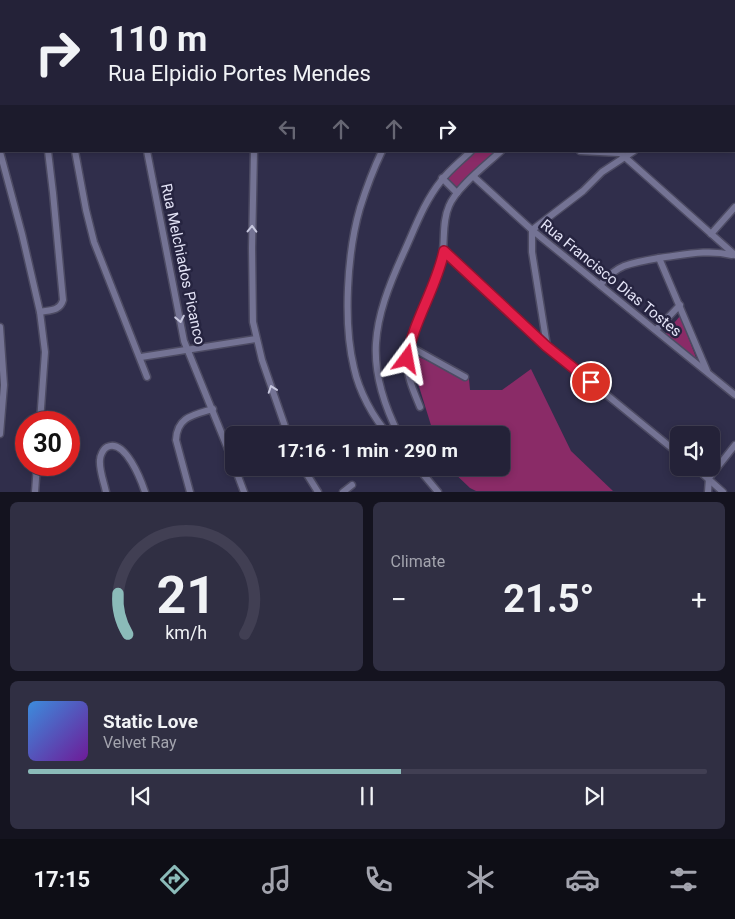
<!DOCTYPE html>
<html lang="en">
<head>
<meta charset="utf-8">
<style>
  :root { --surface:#242238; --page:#302f43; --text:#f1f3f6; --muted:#a3a4ae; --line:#413f53; --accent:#8bbbb9 }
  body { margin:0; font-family:Roboto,sans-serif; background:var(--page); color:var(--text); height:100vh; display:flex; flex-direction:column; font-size:19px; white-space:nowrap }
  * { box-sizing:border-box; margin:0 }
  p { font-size:16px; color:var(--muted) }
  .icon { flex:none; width:28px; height:28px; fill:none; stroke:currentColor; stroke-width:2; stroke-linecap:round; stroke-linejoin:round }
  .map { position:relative; height:492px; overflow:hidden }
  .sheet { display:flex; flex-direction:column; gap:10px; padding:10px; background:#14131f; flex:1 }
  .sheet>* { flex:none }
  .guide { position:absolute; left:0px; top:0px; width:735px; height:152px; box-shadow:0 2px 8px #0003,0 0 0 1px var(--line); background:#242238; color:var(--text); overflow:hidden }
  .tools { position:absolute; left:670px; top:426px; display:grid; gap:10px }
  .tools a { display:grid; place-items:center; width:50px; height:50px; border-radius:8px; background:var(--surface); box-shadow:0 2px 8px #0003,0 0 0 1px var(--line); font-size:25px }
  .speed { position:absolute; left:15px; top:411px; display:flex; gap:10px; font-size:25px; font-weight:700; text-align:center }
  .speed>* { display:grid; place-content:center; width:65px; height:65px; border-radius:50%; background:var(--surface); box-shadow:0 2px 8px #0003,0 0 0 1px var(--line); line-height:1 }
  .speed .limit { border:8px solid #d22; background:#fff; color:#111 }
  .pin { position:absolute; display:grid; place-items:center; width:42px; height:42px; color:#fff; margin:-21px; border:2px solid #fff; border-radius:50%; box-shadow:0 1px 5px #0007 }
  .me { position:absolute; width:55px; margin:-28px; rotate:13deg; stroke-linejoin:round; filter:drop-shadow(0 0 4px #0008) }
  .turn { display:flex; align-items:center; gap:18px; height:105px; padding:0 25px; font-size:22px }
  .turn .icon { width:65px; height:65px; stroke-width:2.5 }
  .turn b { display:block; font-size:35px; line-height:42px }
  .lanes { display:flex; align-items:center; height:48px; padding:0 25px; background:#0003; justify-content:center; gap:25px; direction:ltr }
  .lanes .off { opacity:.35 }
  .big { font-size:38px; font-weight:700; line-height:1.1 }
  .sheet .widget { flex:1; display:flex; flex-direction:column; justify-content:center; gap:8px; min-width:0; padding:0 18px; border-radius:8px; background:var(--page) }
  .sheet .dial { align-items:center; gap:0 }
  .dial svg { height:130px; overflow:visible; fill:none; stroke:var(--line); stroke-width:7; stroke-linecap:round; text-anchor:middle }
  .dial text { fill:var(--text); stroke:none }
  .song { display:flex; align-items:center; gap:15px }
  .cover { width:60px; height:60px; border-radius:8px; background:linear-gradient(135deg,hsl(210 70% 55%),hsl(280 70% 35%)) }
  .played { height:5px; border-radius:2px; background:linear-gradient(90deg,var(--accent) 55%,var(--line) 55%) }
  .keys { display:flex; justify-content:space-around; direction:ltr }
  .heat { display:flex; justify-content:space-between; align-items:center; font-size:28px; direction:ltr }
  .sheet .tiles { flex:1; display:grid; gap:10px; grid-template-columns:1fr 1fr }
  .widget:last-child { grid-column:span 2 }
  .trip { position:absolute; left:225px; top:426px; width:285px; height:50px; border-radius:8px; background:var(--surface); box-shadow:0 2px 8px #0003,0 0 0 1px var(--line); font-weight:700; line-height:50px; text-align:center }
  .dock { display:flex; height:80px; justify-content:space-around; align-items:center; background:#0e0e16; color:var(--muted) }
  .dock .icon { width:35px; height:35px }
  .dock .selected { color:var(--accent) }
  .dock b { font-size:22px; color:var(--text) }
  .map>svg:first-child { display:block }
  .green { fill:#8a2b67 }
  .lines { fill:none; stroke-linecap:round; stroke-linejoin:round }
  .minor-casing { stroke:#4d4b63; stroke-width:9 }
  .minor { stroke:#747394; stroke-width:6 }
  .oneway { stroke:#c7c7de }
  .route-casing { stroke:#92132f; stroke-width:12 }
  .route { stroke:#e11d48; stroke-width:9 }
  .labels { text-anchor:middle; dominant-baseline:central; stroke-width:5; stroke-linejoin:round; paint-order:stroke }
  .street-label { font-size:15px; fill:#e3e3f6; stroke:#262440 }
</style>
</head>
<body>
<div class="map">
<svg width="735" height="492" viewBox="0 0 735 492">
  <rect width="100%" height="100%" fill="#302e4b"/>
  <g class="green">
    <path d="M414,0H528L529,1H413Z"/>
    <path d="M476,151H499L457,191L445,179Z"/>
    <path d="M680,316L697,360L665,334Z"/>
    <path d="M414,355L469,379L470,390H502L531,369L571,451L613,491H638H476L470,488L449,468H501V435H434L413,367Z"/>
  </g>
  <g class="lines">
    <g class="minor-casing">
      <g id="minor">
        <path d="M120,0V1"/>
        <path d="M211,0L212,1"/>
        <path d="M311,0V1"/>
        <path d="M367,0L368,1"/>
        <path d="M544,0L545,1"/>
        <path d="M585,0V1"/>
        <path d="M633,0V1"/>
        <path d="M648,0V1"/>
        <path d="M43,1V0"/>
        <path d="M376,1L377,0"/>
        <path d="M664,1L668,0"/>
        <path d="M712,1L713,0"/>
        <path d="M734,84L735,82"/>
        <path d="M75,151L86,210L94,242L147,377"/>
        <path d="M147,151L184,341L234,464"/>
        <path d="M254,151L252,248L253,322L262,360L288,435"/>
        <path d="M382,151C373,170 366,189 360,208C347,253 343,323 354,368C359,391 373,418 389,435"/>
        <path d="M580,151L619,153"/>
        <path d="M618,151L735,255"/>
        <path d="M0,152L22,234L40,312L45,352L40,422"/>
        <path d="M474,177L532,230L735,395"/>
        <path d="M442,178L457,193"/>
        <path d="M711,234L735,207"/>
        <path d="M444,251L547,346L679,454"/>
        <path d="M659,258L707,371"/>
        <path d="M600,285C607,277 614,270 624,266C635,262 647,260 659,258C684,255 707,249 732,255"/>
        <path d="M40,312C50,310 60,311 63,300L53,193L48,151"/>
        <path d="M0,327L4,385L0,434"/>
        <path d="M656,330L680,305"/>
        <path d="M409,346L465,377"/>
        <path d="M547,346L532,252V230L583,191L602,172L634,151"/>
        <path d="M141,357L256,339"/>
        <path d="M420,407C414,392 406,375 407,359C407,339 419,320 427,302C432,289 438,276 441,262C446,244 441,224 449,206C456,188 486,165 501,151"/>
        <path d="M399,435C363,364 372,322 404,252C415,228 424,202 441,181C449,170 461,161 471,151"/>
        <path d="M235,468L244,492"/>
        <path d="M303,468L318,492"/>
        <path d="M418,468L438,492"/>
        <path d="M696,468L723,492"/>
        <path d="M35,492L37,465"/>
        <path d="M106,492C104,482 99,470 100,460C100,456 103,449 107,447C125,438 141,480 145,492"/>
        <path d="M190,492L176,440C177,417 193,415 213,409"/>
        <path d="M343,492L352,485"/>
        <path d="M708,492L709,478L735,445"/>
      </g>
    </g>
    <use href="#minor" class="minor"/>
  </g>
  <defs><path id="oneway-chevron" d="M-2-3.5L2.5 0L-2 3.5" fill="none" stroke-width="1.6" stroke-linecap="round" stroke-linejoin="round" transform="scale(1.25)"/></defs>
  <g class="oneway">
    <use href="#oneway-chevron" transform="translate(252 229) rotate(-89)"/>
    <use href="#oneway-chevron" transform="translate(180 319) rotate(79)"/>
    <use href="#oneway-chevron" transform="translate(272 389) rotate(-109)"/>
  </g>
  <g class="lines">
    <g class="route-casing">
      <path id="route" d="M407,359C413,321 436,289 444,251L546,346L591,382"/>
    </g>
    <use href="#route" class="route"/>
  </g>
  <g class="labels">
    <g class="street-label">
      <text transform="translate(183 264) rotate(78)">Rua Melchiados Picanco</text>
      <text transform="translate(611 278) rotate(39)">Rua Francisco Dias Tostes</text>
    </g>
  </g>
</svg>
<div class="tools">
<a><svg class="icon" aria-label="sound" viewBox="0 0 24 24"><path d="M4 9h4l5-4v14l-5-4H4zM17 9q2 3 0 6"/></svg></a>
</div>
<div class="speed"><div class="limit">30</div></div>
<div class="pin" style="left:591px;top:382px;background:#d93025"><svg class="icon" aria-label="arrive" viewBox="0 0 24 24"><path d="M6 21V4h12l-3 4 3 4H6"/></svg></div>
<svg class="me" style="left:407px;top:359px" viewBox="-20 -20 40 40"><path d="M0-17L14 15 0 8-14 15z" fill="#e11d48" stroke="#fff" stroke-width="4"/></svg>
<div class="trip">17:16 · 1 min · 290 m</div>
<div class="guide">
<div class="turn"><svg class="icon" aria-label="right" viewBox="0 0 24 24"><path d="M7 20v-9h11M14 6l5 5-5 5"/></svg><div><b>110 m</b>Rua Elpidio Portes Mendes</div></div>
<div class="lanes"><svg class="icon off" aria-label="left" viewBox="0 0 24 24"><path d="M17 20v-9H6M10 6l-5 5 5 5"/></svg><svg class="icon off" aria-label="ahead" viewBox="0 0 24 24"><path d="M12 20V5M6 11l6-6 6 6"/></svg><svg class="icon off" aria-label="ahead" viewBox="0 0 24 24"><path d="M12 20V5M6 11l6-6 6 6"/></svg><svg class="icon" aria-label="right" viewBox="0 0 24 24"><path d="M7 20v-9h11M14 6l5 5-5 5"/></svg></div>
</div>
</div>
<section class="sheet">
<div class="tiles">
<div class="widget dial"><svg viewBox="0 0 100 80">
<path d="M14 69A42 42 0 1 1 86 69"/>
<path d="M14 69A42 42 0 0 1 8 44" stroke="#8bbbb9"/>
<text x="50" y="56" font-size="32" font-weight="700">21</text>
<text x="50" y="72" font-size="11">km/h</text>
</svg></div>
<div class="widget"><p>Climate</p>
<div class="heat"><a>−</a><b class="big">21.5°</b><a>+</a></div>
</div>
<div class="widget">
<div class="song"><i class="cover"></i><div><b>Static Love</b><p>Velvet Ray</p></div></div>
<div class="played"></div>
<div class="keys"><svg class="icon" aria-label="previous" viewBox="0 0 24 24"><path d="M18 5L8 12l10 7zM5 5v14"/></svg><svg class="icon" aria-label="pause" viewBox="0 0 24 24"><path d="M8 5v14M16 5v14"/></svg><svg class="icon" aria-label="next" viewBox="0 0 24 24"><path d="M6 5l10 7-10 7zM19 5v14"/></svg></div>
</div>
</div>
</section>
<nav class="dock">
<b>17:15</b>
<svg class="icon selected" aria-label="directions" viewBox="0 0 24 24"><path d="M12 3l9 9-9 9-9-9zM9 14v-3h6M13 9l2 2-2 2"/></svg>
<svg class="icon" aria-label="music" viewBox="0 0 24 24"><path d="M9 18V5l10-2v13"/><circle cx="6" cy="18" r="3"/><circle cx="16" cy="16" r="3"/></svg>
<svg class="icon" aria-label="phone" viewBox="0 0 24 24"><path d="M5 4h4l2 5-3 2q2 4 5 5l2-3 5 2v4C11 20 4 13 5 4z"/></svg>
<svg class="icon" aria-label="climate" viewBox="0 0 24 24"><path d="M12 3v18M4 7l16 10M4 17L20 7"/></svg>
<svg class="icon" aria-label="car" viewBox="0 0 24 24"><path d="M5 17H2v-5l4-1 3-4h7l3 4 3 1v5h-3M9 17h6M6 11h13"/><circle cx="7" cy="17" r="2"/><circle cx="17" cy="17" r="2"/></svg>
<svg class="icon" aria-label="filters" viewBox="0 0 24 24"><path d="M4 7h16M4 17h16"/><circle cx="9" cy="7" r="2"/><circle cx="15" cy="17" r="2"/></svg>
</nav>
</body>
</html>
